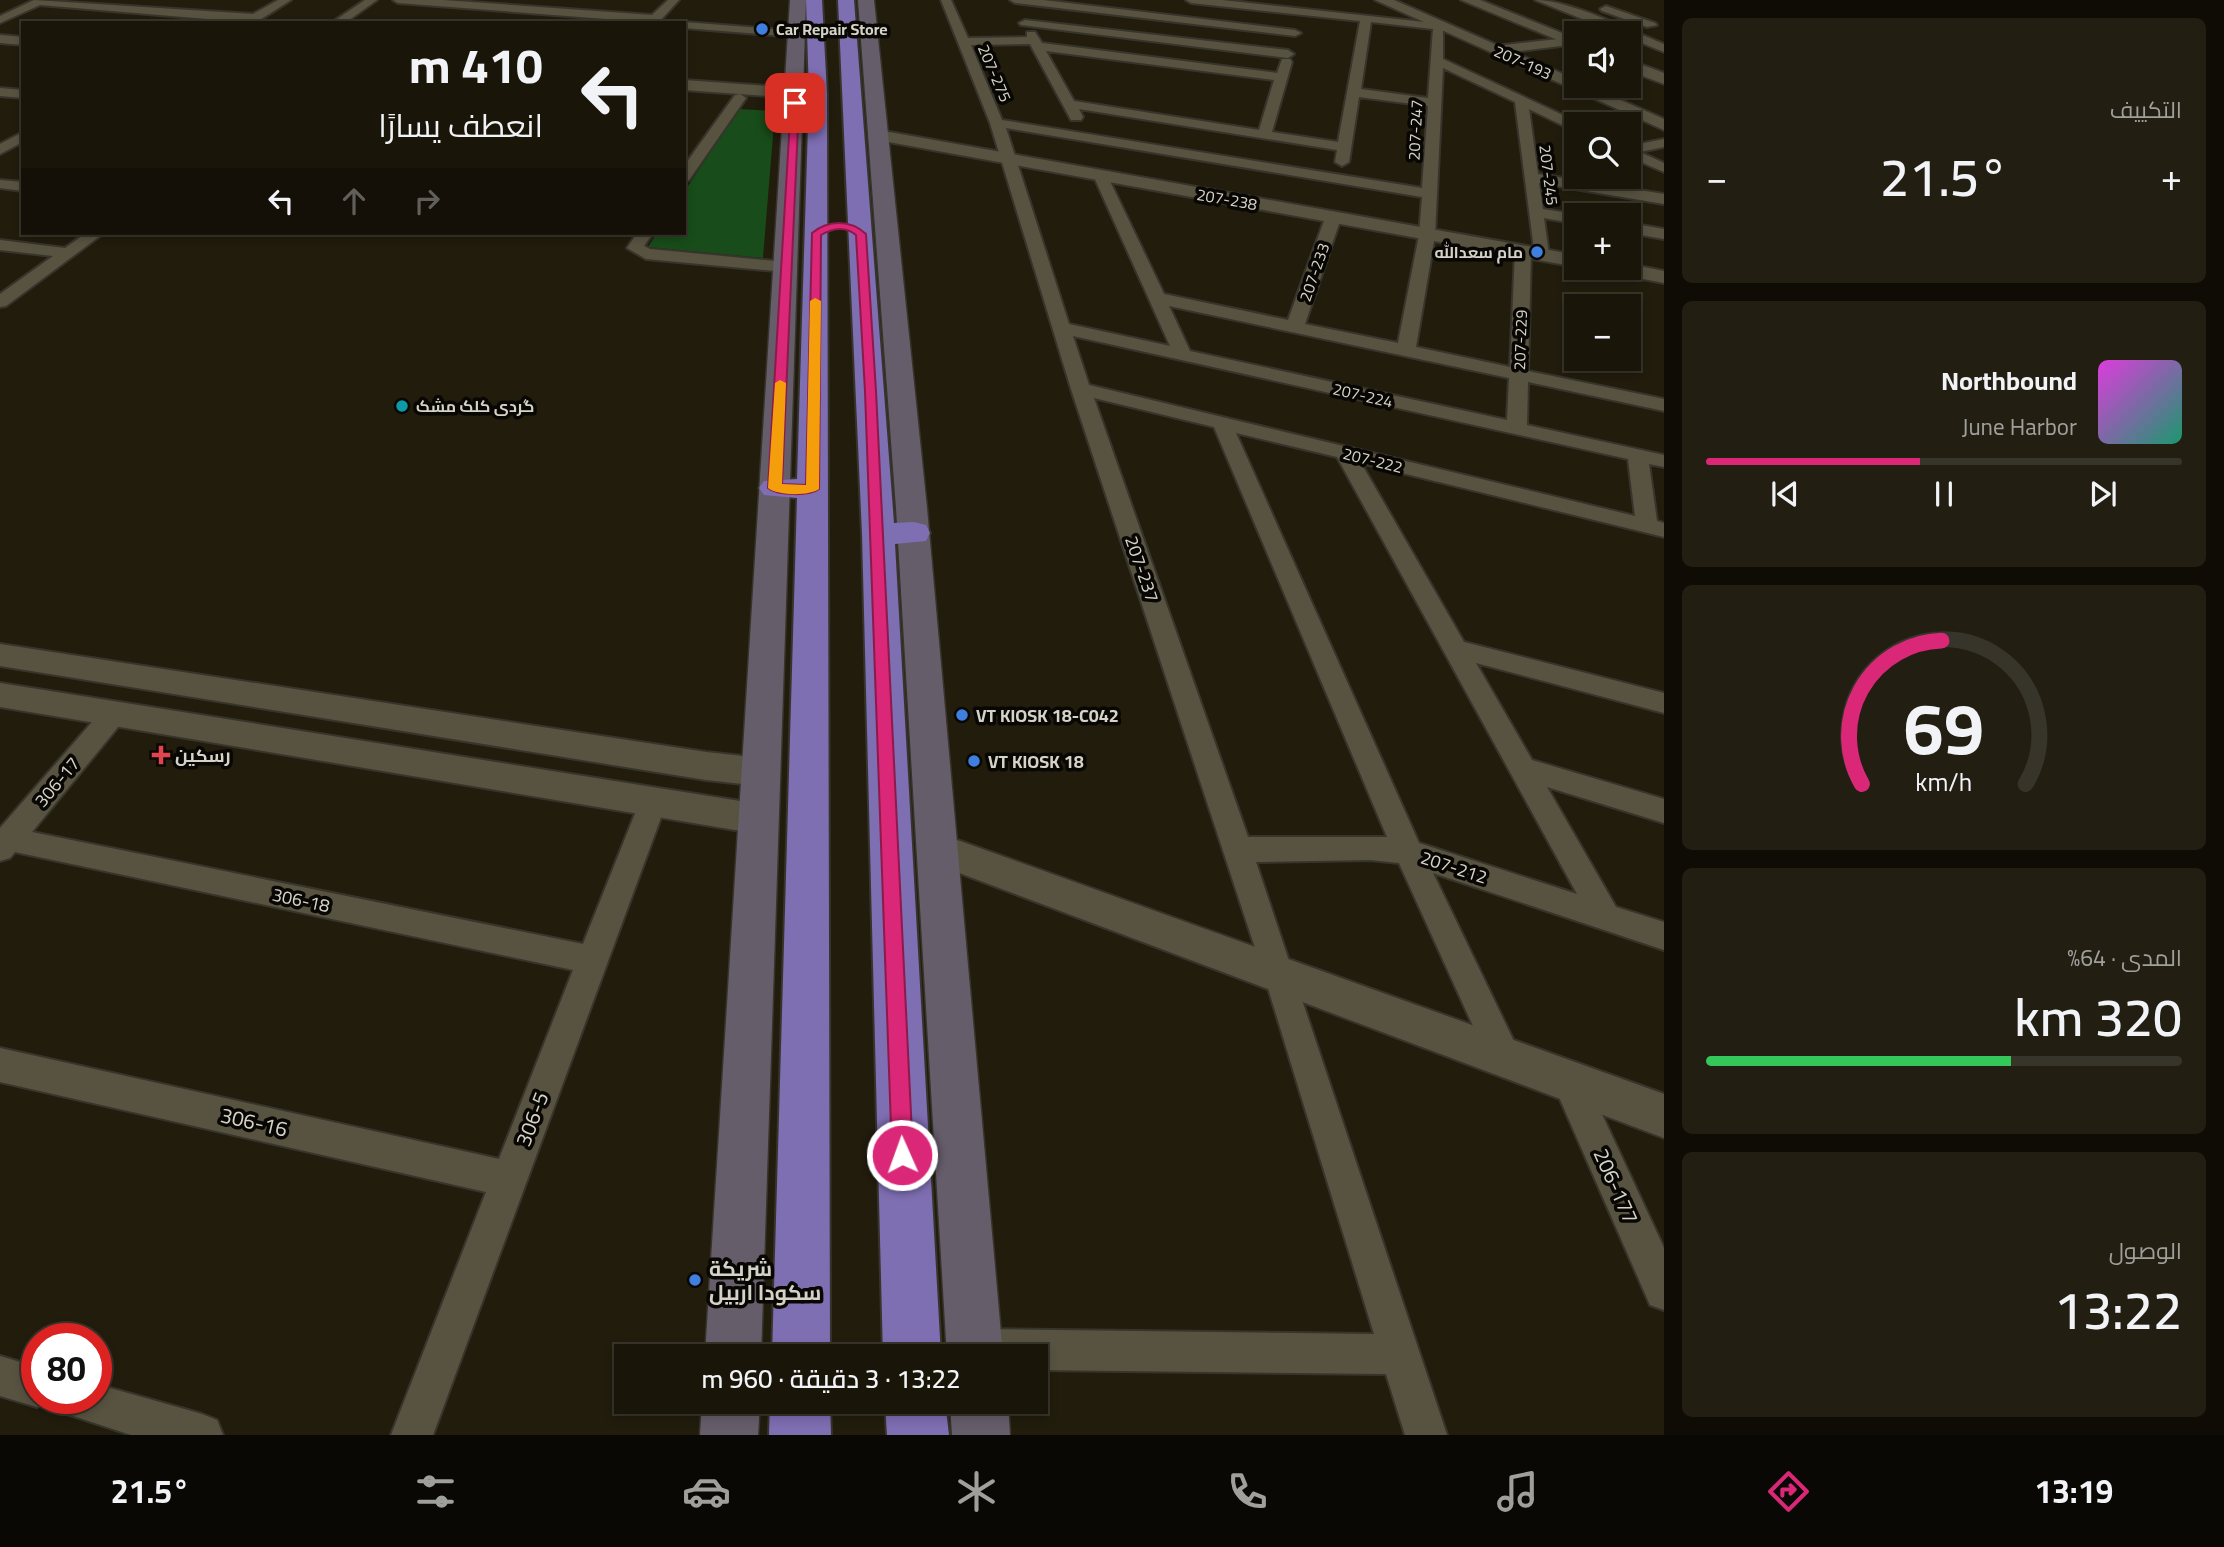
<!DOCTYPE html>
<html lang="ar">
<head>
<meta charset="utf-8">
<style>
  :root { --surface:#191509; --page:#221e12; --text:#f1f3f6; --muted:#9f9f9c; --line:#37342a; --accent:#db2777 }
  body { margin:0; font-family:Georgia,Cairo,serif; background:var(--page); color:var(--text); direction:rtl; height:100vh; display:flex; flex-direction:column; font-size:26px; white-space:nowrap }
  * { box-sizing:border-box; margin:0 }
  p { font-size:23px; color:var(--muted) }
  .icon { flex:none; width:38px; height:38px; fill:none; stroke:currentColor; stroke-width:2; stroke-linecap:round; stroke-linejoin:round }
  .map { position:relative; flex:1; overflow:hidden; direction:ltr }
  .side { display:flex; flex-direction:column; gap:18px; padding:18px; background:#0e0c05; width:560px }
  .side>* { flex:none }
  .top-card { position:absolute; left:21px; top:21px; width:665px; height:214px; border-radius:0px; box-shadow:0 4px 10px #0003,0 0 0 2px var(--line); direction:rtl; background:#191509; color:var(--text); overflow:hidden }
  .buttons { position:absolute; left:1564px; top:21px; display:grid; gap:14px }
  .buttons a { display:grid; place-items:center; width:77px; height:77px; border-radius:0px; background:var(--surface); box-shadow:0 4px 10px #0003,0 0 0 2px var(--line); font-size:35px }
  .speed { position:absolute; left:21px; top:1323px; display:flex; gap:14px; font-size:35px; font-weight:700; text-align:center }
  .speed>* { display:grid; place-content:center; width:91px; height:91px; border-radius:50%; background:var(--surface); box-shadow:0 4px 10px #0003,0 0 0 2px var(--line); line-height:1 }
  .speed .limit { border:10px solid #d22; background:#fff; color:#111 }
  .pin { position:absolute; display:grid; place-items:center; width:60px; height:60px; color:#fff; margin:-30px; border-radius:14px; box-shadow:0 4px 10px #0006 }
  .me { position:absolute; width:77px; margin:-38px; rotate:358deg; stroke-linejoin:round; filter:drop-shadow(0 0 5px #0008) }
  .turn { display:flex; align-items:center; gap:24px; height:147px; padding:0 28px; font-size:32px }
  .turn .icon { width:91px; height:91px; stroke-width:2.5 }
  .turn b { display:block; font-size:49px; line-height:60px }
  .lanes { display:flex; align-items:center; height:66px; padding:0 28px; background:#0003; justify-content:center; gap:35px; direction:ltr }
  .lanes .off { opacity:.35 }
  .big { font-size:52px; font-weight:600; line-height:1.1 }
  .side .widget { flex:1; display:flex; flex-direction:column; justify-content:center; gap:10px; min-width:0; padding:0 24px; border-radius:10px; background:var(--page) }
  .side .dial { align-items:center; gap:0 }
  .dial svg { height:182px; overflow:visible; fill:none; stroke:var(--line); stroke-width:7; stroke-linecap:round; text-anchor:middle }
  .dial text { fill:var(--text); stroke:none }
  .song { display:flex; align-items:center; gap:21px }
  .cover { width:84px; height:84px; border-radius:10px; background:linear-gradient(135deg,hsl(300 70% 55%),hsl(160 70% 35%)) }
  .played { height:7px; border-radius:4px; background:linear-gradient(90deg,var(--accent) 45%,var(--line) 45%) }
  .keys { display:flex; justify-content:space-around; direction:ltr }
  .heat { display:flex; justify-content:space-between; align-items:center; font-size:38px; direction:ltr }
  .charge { height:10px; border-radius:5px; background:linear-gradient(90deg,#34c759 64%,var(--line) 0) }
  .trip { position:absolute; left:614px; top:1344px; width:434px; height:70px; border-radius:0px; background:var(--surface); box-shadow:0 4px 10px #0003,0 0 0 2px var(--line); font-weight:600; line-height:70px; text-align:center; direction:rtl }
  .menu { display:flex; height:112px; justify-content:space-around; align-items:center; background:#0a0804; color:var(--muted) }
  .menu .icon { width:49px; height:49px }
  .menu .selected { color:var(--accent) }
  .menu b { font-size:32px; color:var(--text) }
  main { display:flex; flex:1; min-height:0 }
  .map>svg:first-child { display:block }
  .forest { fill:#184c1a }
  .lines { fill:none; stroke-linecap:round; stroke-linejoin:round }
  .minor-casing { stroke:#37342c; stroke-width:4 }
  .tertiary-casing { stroke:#37342c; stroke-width:4 }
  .secondary-casing { stroke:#37342c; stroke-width:3 }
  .trunk-casing { stroke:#37342c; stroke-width:4 }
  .minor { fill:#585341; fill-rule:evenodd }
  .tertiary { fill:#585341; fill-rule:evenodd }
  .secondary { fill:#665d6b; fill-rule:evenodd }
  .trunk { fill:#7e6eb2; fill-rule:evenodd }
  .route { fill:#db2777; stroke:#8e194d; stroke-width:2 }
  .slow { fill:#f59e0b }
  .shop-dot { fill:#3f7fe0; stroke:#090703; stroke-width:2.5 }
  .culture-dot { fill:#0f9aa8; stroke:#090703; stroke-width:2.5 }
  .health-dot { fill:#e0444e; stroke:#090703; stroke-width:2.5 }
  .labels { text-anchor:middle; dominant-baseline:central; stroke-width:7; stroke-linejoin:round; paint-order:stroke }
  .far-poi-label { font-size:16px; font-weight:bold; fill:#d5d2c7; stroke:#090703; text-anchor:start }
  .far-street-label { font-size:16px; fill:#d5d2c7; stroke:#090703 }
  .street-label { font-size:18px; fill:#d5d2c7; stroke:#090703 }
  .poi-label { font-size:18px; font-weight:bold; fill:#d5d2c7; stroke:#090703; text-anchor:start }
  .near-street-label { font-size:21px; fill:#d5d2c7; stroke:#090703 }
  .near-poi-label { font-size:21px; font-weight:bold; fill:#d5d2c7; stroke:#090703; text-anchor:start }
</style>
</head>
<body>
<main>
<section class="side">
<div class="widget"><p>التكييف</p>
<div class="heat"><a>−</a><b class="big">21.5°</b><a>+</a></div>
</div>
<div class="widget">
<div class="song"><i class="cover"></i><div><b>Northbound</b><p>June Harbor</p></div></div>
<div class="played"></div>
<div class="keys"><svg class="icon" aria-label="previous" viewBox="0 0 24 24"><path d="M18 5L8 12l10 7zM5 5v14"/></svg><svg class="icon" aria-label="pause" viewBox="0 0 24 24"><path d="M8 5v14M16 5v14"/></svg><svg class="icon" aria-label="next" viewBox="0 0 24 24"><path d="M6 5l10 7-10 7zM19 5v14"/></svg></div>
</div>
<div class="widget dial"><svg viewBox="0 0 100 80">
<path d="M14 69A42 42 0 1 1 86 69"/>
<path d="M14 69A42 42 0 0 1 49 6" stroke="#db2777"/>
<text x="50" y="56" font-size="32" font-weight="700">69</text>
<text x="50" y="72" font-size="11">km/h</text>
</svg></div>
<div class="widget"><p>المدى · 64%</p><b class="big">320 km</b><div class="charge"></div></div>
<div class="widget"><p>الوصول</p><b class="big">13:22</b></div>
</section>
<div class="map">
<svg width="1664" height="1435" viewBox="0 0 1664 1435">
  <rect width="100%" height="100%" fill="#211c0c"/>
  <path class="forest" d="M739,109L775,111L763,258L648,247L657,233H684V192Z"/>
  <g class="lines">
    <g class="minor-casing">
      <g id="minor">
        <path d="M34,0L253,14L278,0H291L255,23L40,5L0,23V16Z"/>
        <path d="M365,0H377L345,23H331Z"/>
        <path d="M393,0H443L652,15L668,0H679L658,23L398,3Z"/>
        <path d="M941,0H951L968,38L1027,37V32H1035L1042,43L1277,73L1282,59H1290L1292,62L1272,132L1338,142L1360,21L1191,3L1186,0H1222L1443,24V59L1582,124H1577V131L1572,130L1529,109L1538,174L1664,194V204L1539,183L1543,209L1581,215H1577V224L1544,218L1549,254L1547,257H1535L1515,102L1443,68L1435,235L1416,347L1510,367L1515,252L1517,249H1529L1531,252L1528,371L1664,399V411L1528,382L1527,425L1664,455V467L1649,464L1657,521L1664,523V537L1361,463L1464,642L1664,693V713L1476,663L1532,760L1664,799V823L1547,787L1616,907L1664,922V950L1433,873L1522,1058L1517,1070L1505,1074L1493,1070L1399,863L1370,860L1256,862L1447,1435H1405L1386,1374L1036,1370V1356H958L955,1349L961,1335L975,1329L1374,1334L1264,975L1071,389L990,123ZM1371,22L1433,29L1428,98L1361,89ZM1030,44L1071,120H1081L1083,117L1079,109L1337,150L1335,162L1342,166L1349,162L1359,97L1428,106L1422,188L1002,120L971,45ZM1046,51L1274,80L1259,130L1074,101ZM1006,128L1422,197L1419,235L1398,343L1305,324L1341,218L1339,215H1327L1325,218L1288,320L1164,294L1108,177L1101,173L1094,177L1170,346L1069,324ZM1169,306L1509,378L1507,420L1190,351ZM1073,336L1628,459L1635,516L1089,385ZM1094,398L1214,427L1387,837H1248ZM1236,433L1337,457L1577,894L1419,843Z"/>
        <path d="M1010,0H1043L1295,30L1301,33L1295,36L1015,3Z"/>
        <path d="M1535,0C1570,0 1629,30 1664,44V52L1629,38V33H1617Z"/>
        <path d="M1606,6L1655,23L1657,25L1647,27L1602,11L1600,9Z"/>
        <path d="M1025,20L1288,50L1294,54L1288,58L1021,25L1019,23Z"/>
        <path d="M684,22L797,31L803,34L797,37L684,28V23H680Z"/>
        <path d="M1577,37V44L1495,54L1489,50L1495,46Z"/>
        <path d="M0,88L23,90V98L0,96Z"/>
        <path d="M740,94L746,98L689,180L684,181V166L735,95Z"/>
        <path d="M23,132V142L0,154V144Z"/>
        <path d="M1664,139V147L1640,152L1664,163V172L1629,157V146Z"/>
        <path d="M0,180L23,182V191L0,188Z"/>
        <path d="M1629,223L1664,229V239L1629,233Z"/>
        <path d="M86,233H104L6,306L0,307V294L53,256L0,250V240L65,248Z"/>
        <path d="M637,233H653L644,246L650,249L786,262L794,267L786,272L646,259L627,248Z"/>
        <path d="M114,704L123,707L127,714L123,721L32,832L583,944L642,796L652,792L662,796L666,804L433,1435H391L486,1192L0,1082V1048L499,1159L573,970L15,852L10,858L0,861V828L105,707Z"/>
        <path d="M1569,1064L1581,1069L1664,1248V1310L1650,1305L1552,1081L1557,1069Z"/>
        <path d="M0,1356L37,1367V1398H53L51,1401L37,1407L0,1396Z"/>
        <path d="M96,1384L202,1414L217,1420L223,1435H131L61,1412L55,1398H96Z"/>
      </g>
    </g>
    <g class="tertiary-casing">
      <g id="tertiary">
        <path d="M1375,0H1394L1577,80V86H1589L1664,119V130Z"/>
        <path d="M1461,0H1480L1577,39V48Z"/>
        <path d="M0,35L23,37V45L0,43Z"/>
        <path d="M1629,60L1664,73V84L1629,71Z"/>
        <path d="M684,80L795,88L803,93L795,98L684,90Z"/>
        <path d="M878,130L1577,255V267L872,139L869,135L872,131Z"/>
        <path d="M1629,264L1664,271V283L1607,272L1603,268H1629Z"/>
        <path d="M0,644L706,752L761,758L773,762L778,772L773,782L761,786L706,780L0,666Z"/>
        <path d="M0,683L759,804L772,808L777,819L772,830L759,834L0,707Z"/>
        <path d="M935,832L1664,1094V1138L922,859L917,848L922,837Z"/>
      </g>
    </g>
    <g class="secondary-casing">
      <g id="secondary">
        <path d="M790,0H806L761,1356H705Z"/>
        <path d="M858,0H874L927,508L1003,1356H947L896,508Z"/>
        <path d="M702,1402H760L758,1435H700Z"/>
        <path d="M950,1402H1008L1010,1435H952Z"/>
      </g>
    </g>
    <g class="trunk-casing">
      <g id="trunk">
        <path d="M806,0H822L827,94L830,1356H772L797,498L764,495L759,488L764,481L797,479L809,94Z"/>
        <path d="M838,0H854L894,523L914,522L926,525L930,533L926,541L895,544L941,1356H883L862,534Z"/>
        <path d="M770,1402H830L831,1435H769Z"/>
        <path d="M885,1402H945L949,1435H887Z"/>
      </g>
    </g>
    <use href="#minor" class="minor"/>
    <use href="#tertiary" class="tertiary"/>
    <use href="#secondary" class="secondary"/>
    <use href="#trunk" class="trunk"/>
  </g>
  <path class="route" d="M795,100L799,103L782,484L806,485L812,233C828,220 850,219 866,234L876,391L913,1155L910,1163L902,1166L895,1163L892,1155L865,391L856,235C845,226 833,228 821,235L819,489C810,496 778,496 768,488L791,103Z"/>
  <path class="slow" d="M815,298L821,301L819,489C810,496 778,496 768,488L775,383L780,380L786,383L782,484L806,485L810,301Z"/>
  <g class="shop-dot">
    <circle cx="762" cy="29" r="7"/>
    <circle cx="1537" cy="252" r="7"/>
    <circle cx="962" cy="715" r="7"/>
    <circle cx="974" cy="761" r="7"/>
    <circle cx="695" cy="1280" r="7"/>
  </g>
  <circle class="culture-dot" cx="402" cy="406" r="7"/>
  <path class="health-dot" d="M157.5 744.5h7v7h7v7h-7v7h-7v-7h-7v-7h7z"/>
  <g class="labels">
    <g class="far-poi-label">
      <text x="776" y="29">Car Repair Store</text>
      <text x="1523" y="252" text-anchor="end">مام سعدالله</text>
      <text x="416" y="406">گردی کلک مشک</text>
    </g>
    <g class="far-street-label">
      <text transform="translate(1523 62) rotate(24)">207-193</text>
      <text transform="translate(995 73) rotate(67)">207-275</text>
      <text transform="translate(1415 130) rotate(-87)">207-247</text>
      <text transform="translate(1549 175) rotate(83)">207-245</text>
      <text transform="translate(1227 199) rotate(10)">207-238</text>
      <text transform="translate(1314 272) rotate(-71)">207-233</text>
      <text transform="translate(1520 340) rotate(-88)">207-229</text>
      <text transform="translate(1363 395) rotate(13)">207-224</text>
      <text transform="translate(1373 460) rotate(14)">207-222</text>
    </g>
    <g class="street-label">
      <text transform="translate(1142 569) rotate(71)">207-237</text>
      <text transform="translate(57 782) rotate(-50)">306-17</text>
      <text transform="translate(1454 867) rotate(18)">207-212</text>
      <text transform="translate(301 900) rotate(12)">306-18</text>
    </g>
    <g class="poi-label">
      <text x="976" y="715">VT KIOSK 18-C042</text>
      <text x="175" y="755">رسکین</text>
      <text x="988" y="761">VT KIOSK 18</text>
    </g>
    <g class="near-street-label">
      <text transform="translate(532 1119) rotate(-69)">306-5</text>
      <text transform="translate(254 1122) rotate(13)">306-16</text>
      <text transform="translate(1616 1186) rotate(66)">206-177</text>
    </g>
    <g class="near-poi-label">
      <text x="709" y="1268">شريكة<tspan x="709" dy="24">سكودا اربيل</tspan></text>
    </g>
  </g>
</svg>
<div class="buttons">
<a><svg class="icon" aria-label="sound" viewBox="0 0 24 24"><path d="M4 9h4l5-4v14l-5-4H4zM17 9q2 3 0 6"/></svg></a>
<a><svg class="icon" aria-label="search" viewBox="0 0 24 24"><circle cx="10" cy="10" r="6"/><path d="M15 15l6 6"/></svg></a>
<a>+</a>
<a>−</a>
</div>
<div class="speed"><div class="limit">80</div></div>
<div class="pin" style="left:795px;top:103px;background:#d93025"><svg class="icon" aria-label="arrive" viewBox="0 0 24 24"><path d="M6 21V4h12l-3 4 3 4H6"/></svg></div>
<svg class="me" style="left:902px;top:1155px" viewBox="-20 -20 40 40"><circle r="17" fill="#db2777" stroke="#fff" stroke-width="3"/><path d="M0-11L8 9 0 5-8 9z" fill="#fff"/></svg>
<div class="trip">13:22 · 3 دقيقة · 960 m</div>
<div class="top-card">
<div class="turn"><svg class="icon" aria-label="left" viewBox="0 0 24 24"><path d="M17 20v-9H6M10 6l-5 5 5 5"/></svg><div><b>410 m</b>انعطف يسارًا</div></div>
<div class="lanes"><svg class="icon" aria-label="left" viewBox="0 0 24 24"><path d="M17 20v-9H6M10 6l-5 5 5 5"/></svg><svg class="icon off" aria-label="ahead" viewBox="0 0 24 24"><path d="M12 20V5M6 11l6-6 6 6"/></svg><svg class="icon off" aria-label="right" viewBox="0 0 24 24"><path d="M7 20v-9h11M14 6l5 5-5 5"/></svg></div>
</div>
</div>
</main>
<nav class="menu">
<b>13:19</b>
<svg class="icon selected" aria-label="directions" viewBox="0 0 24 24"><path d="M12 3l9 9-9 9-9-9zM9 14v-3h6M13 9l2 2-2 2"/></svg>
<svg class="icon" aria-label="music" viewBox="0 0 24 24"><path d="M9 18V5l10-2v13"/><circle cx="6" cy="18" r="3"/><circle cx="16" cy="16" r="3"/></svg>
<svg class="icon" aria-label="phone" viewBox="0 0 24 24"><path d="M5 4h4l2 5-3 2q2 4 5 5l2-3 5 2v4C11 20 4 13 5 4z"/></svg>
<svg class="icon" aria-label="climate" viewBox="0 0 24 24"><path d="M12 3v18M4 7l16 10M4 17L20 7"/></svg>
<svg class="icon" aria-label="car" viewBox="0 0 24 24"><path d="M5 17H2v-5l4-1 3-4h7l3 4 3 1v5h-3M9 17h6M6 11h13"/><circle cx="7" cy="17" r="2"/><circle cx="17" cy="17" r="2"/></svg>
<svg class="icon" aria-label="filters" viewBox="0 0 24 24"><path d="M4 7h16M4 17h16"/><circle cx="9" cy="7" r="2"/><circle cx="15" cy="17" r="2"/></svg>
<b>21.5°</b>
</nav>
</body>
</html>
